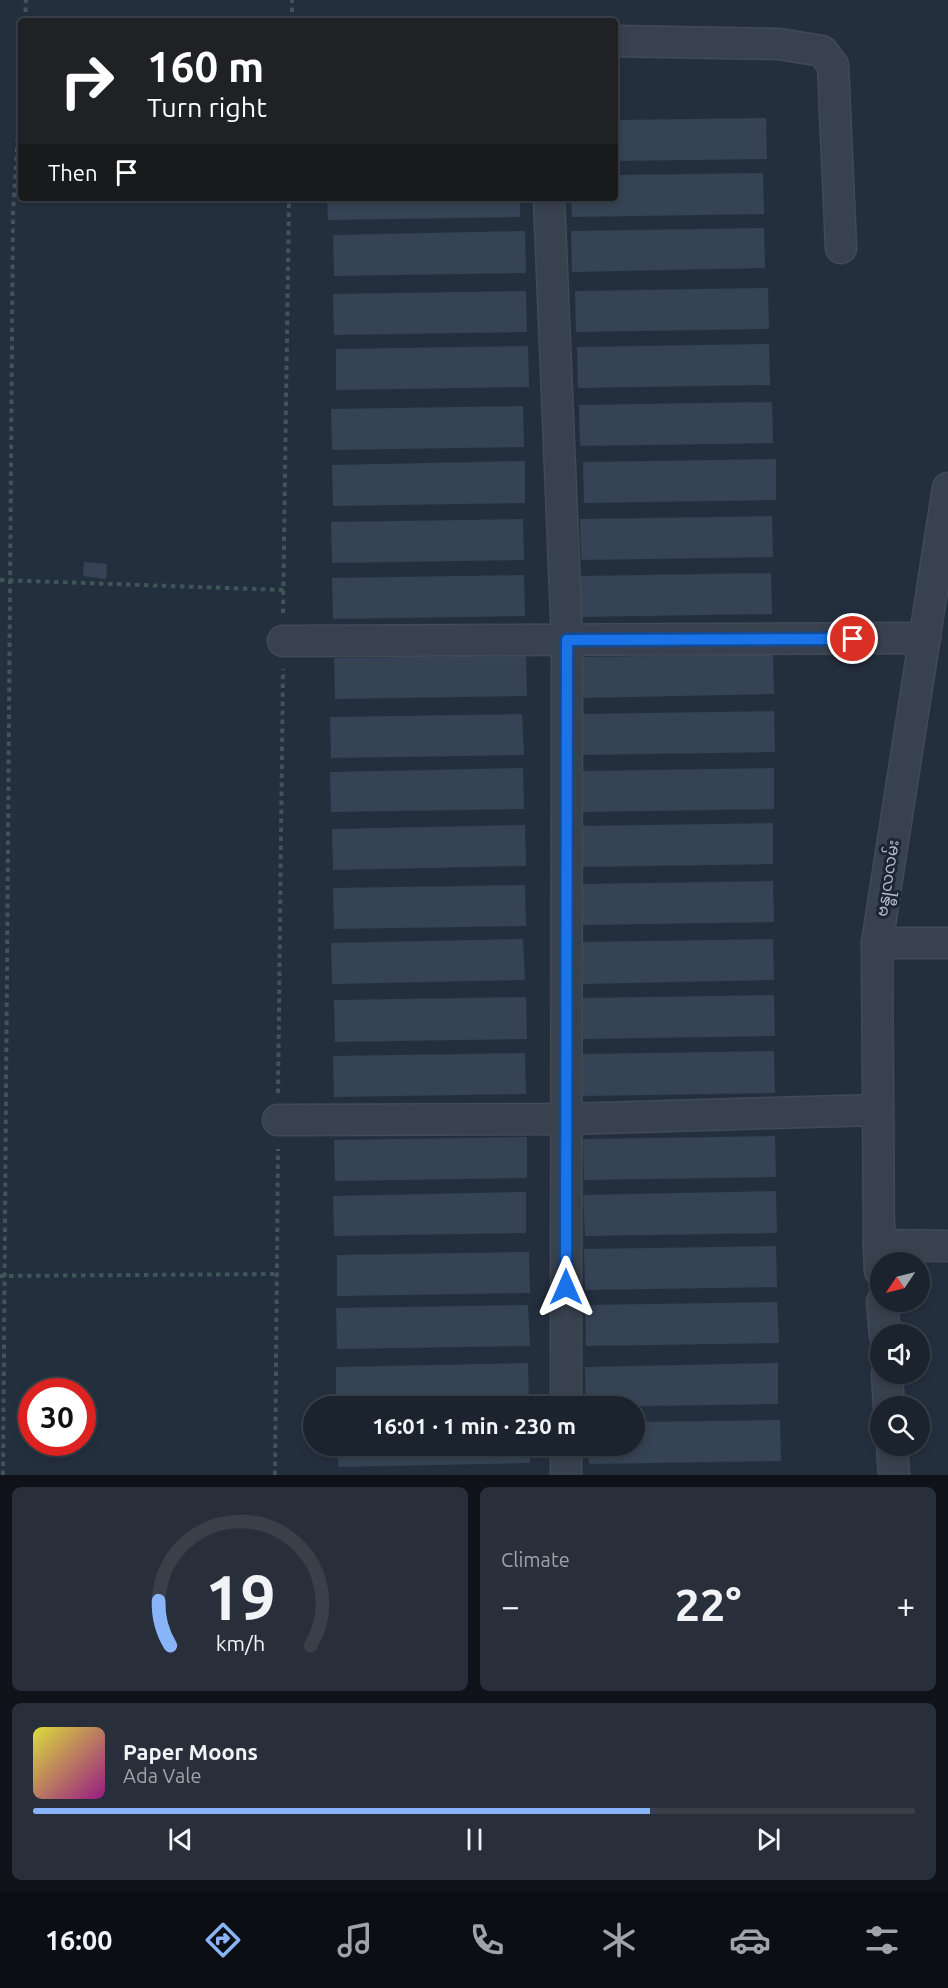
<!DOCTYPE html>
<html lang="en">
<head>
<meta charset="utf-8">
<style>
  :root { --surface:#1b232e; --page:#282f3a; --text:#f1f3f6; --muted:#a0a4aa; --line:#39404a; --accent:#8ab4f8 }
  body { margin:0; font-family:Ubuntu,"Noto Sans Myanmar",sans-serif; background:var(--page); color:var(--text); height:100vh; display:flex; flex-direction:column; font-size:22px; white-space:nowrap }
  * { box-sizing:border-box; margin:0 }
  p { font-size:20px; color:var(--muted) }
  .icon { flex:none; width:33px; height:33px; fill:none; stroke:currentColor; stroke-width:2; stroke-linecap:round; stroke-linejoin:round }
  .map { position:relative; height:1475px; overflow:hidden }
  .sheet { display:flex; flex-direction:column; gap:12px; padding:12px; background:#0f1319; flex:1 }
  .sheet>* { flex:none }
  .guide { position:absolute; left:18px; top:18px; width:600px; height:183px; border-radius:6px; box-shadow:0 3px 9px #0003,0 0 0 2px var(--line); background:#202124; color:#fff; overflow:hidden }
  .needle { width:39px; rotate:235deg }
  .fabs { position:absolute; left:870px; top:1252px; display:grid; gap:12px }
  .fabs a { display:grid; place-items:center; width:60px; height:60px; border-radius:50%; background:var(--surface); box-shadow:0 3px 9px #0003,0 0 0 2px var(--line); font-size:30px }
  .speed { position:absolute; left:18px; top:1378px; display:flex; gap:12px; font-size:30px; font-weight:700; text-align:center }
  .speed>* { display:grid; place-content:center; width:78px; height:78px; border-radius:50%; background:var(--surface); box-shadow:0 3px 9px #0003,0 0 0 2px var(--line); line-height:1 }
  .speed .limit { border:9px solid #d22; background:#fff; color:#111 }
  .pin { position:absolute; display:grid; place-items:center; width:51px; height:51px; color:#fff; margin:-26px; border:3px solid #fff; border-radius:50%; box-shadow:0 2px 6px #0007 }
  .me { position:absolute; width:66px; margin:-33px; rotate:0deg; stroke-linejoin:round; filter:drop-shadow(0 0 4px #0008) }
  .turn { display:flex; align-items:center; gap:21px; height:126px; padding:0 30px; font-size:27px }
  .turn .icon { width:78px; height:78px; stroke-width:2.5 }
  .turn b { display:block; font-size:42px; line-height:51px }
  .then { display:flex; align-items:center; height:57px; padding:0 30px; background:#0003; gap:12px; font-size:22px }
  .big { font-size:45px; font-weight:700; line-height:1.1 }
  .sheet .tile { flex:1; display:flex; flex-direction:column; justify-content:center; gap:9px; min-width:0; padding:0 21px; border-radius:9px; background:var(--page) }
  .sheet .dial { align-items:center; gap:0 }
  .dial svg { height:156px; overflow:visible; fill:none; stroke:var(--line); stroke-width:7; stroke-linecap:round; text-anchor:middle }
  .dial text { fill:var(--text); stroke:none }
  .song { display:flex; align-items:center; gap:18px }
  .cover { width:72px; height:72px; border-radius:9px; background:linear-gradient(135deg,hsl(60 70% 55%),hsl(310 70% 35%)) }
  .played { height:6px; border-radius:3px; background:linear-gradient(90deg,var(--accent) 70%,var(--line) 70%) }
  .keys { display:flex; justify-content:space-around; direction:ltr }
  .heat { display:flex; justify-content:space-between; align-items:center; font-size:33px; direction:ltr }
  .sheet .tiles { flex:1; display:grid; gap:12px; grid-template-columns:1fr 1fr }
  .tile:last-child { grid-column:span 2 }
  .trip { position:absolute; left:303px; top:1396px; width:342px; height:60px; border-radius:30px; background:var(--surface); box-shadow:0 3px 9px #0003,0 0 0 2px var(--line); font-weight:700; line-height:60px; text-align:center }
  .dock { display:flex; height:96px; justify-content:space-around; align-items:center; background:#0b0e12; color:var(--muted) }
  .dock .icon { width:42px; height:42px }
  .dock .on { color:var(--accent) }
  .dock b { font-size:27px; color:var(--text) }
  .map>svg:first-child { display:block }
  .building { fill:#364354 }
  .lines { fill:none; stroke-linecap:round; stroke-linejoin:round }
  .minor-casing { stroke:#414a57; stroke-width:33 }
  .path { stroke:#3f5557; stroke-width:4; stroke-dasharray:4.5 4.5; stroke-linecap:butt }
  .minor { stroke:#38414e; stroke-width:30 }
  .route-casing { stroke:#114b97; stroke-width:15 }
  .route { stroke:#1a73e8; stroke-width:10 }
  .labels { text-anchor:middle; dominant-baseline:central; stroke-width:6; stroke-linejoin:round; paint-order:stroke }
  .street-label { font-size:16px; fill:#b4bcc9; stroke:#1d2633 }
</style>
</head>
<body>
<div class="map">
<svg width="948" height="1475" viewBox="0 0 948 1475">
  <rect width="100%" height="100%" fill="#242f3e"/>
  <g class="building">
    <path d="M766,118L767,159L615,161V120Z"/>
    <path d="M763,173L764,214L572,217L571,198H615V175Z"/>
    <path d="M327,198H520V217L328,220Z"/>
    <path d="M764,228L765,268L572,272L571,231Z"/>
    <path d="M525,231L526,273L334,276L333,235Z"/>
    <path d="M768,288L769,329L576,332L575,291Z"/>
    <path d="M526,291L527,332L334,335L333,294Z"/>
    <path d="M769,344L770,385L578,388L577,347Z"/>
    <path d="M528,346L529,387L336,390V349Z"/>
    <path d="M772,402L773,443L580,446L579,405Z"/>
    <path d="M523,406L524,447L332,450L331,409Z"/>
    <path d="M776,459V500L584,503L583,462Z"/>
    <path d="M525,461V503L333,506L332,465Z"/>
    <path d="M772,516L773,557L581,560L580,519Z"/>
    <path d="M523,519L524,560L332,563L331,522Z"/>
    <path d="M84,562L107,564L106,579L83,576Z"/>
    <path d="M771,573L772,614L579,617V576Z"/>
    <path d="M524,575L525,616L333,619L332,578Z"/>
    <path d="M773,654L774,694L581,698L580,657Z"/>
    <path d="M526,655L527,696L335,699L334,658Z"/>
    <path d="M774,711L775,752L582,755L581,714Z"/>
    <path d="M522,714L524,755L331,758L330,717Z"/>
    <path d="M523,768L524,809L331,812L330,772Z"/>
    <path d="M774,768V809L582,812L581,771Z"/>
    <path d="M773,823V864L581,867L580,826Z"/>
    <path d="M525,825L526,866L333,870L332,829Z"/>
    <path d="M773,881L774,922L582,925L581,884Z"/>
    <path d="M525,885L526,926L334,929L333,888Z"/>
    <path d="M523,939L525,980L332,984L331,943Z"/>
    <path d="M773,939L774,980L581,984V942Z"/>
    <path d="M774,995L775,1036L583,1039L582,998Z"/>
    <path d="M526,997L527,1039L335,1042L334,1000Z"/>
    <path d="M774,1051L775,1093L583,1096L582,1054Z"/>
    <path d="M525,1053L526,1094L334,1097L333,1056Z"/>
    <path d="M775,1136L776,1177L584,1180L583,1139Z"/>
    <path d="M527,1137V1178L335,1181L334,1140Z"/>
    <path d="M776,1191L777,1233L585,1236L583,1195Z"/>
    <path d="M526,1192V1233L334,1236L333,1196Z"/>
    <path d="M776,1246L777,1287L585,1290L584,1249Z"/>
    <path d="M529,1252L530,1293L337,1296V1255Z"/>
    <path d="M777,1302L779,1343L586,1346L585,1305Z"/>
    <path d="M528,1305L530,1346L337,1349L336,1308Z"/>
    <path d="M528,1363L529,1404L336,1407V1367Z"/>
    <path d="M778,1363V1404L586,1407L585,1367Z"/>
    <path d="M780,1420L781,1461L589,1464L588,1446H634V1422Z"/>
    <path d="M338,1446H530V1463L338,1467Z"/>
  </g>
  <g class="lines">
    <g class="minor-casing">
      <g id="minor">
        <path d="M615,41L779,44L822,51L833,65L841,248"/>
        <path d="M549,198L567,640L566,1407"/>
        <path d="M283,641L925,638"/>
        <path d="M877,943H948"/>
        <path d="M278,1120L567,1119L878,1110"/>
        <path d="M879,1245L948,1246"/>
        <path d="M880,1271L879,1245L877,943L948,488"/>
        <path d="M882,1302L885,1335"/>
        <path d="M887,1374L889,1407"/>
        <path d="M892,1446L894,1475"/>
        <path d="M566,1475V1446"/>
      </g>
    </g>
    <g class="path">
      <path d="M25,21L26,0"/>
      <path d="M292,21V0"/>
      <path d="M0,580L284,590"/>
      <path d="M283,613L289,198"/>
      <path d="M278,1093L283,669"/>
      <path d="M0,1276L277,1274"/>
      <path d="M3,1475L13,213L21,85"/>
      <path d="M275,1475L278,1149"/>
    </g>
    <use href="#minor" class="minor"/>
  </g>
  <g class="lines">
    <g class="route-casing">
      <path id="route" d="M566,1287L567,640L853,639"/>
    </g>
    <use href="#route" class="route"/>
  </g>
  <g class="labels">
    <g class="street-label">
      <text transform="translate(887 878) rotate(-81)">ဗန္ဓုလလမ်း</text>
    </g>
  </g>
</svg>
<div class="fabs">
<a><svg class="needle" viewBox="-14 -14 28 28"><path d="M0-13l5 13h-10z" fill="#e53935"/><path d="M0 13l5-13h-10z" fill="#a0a4aa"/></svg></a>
<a><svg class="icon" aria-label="sound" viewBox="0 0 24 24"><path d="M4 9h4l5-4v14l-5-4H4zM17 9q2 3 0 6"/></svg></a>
<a><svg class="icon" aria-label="search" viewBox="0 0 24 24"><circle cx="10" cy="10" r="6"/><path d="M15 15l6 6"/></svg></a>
</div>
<div class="speed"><div class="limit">30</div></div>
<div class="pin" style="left:853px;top:639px;background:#d93025"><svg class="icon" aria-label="arrive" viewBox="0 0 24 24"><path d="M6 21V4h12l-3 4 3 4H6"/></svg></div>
<svg class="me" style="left:566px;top:1287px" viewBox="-20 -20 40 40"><path d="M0-17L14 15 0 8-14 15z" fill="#1a73e8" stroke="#fff" stroke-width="4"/></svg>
<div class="trip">16:01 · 1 min · 230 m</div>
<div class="guide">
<div class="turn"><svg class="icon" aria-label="right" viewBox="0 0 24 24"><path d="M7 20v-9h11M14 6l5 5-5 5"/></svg><div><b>160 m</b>Turn right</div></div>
<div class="then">Then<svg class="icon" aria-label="arrive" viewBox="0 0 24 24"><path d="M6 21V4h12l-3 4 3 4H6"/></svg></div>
</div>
</div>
<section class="sheet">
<div class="tiles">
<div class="tile dial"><svg viewBox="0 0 100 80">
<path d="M14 69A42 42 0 1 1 86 69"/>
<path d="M14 69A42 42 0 0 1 8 46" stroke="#8ab4f8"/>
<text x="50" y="56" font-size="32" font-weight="700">19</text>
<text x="50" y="72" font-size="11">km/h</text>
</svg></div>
<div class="tile"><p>Climate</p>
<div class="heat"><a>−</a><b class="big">22°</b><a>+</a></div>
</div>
<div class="tile">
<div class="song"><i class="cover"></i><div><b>Paper Moons</b><p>Ada Vale</p></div></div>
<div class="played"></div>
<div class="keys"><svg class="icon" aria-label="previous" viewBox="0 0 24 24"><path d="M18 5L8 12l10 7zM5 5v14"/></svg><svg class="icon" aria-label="pause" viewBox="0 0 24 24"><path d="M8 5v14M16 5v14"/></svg><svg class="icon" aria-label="next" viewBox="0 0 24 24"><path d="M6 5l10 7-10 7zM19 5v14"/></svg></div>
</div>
</div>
</section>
<nav class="dock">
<b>16:00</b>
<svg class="icon on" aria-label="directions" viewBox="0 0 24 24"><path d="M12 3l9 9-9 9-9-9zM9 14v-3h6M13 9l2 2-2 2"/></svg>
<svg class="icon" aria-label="music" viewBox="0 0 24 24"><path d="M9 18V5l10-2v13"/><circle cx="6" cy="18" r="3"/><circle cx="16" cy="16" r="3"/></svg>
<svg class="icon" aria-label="phone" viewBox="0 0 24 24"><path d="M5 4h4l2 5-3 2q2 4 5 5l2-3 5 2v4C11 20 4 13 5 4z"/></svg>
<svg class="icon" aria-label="climate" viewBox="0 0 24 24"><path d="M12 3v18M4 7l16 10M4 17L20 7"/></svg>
<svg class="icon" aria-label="car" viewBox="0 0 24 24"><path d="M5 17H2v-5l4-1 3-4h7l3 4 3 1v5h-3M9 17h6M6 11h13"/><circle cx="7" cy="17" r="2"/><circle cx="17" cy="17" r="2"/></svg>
<svg class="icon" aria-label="filters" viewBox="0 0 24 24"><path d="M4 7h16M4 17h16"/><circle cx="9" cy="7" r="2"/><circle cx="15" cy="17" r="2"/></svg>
</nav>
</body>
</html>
